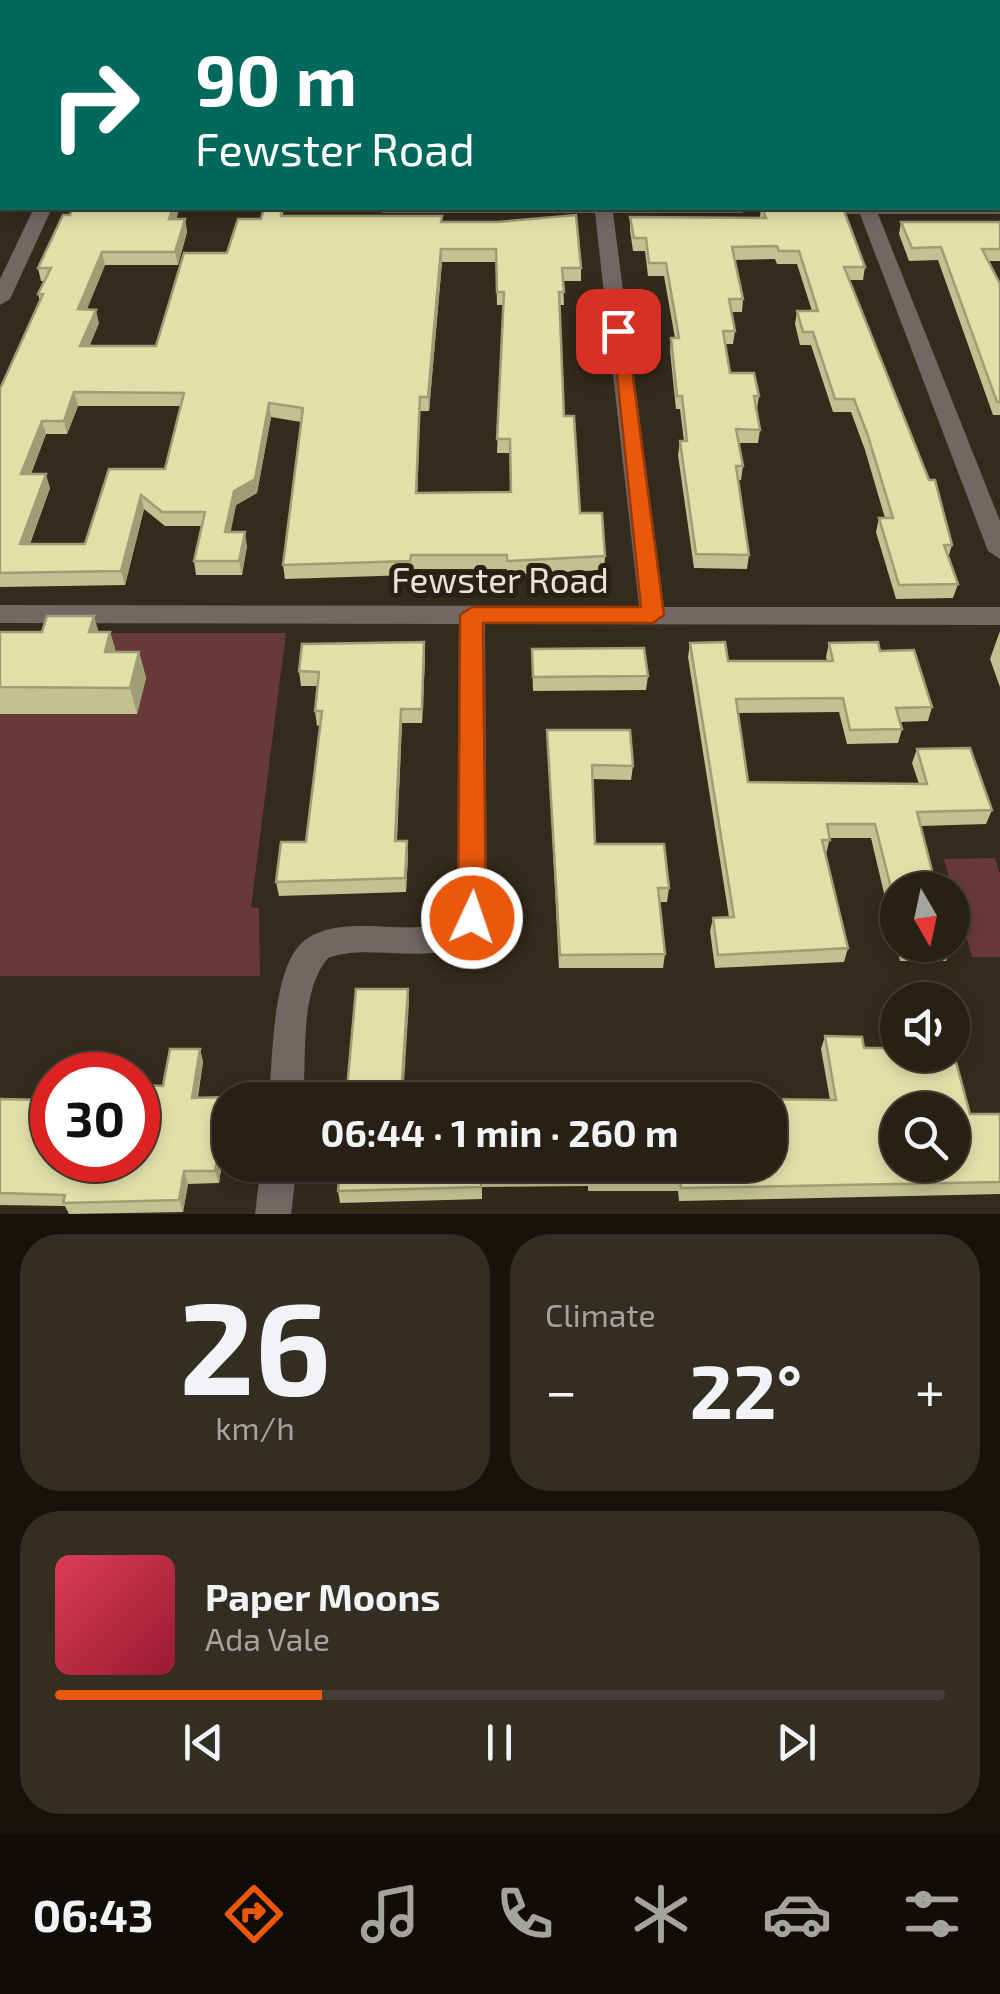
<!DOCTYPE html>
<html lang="en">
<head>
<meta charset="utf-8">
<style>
  :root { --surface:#282015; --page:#342d22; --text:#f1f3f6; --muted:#a5a3a0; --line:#443e34; --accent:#ea580c }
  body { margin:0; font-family:"Exo 2",sans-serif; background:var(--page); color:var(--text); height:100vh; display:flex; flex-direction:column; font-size:38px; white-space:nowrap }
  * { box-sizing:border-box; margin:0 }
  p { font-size:32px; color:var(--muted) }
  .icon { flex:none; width:55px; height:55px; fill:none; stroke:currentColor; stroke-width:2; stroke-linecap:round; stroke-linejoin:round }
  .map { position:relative; height:1214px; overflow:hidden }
  .panel { display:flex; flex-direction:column; gap:20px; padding:20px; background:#16120c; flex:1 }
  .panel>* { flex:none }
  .hud { position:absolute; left:0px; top:0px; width:1000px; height:210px; box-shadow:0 5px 15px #0003,0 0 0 2px var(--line); background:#00695c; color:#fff; overflow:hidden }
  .needle { width:65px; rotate:171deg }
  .fabs { position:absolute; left:880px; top:872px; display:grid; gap:20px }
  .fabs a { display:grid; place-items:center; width:90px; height:90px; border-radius:50%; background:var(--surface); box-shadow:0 5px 15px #0003,0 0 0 2px var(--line); font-size:50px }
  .speed { position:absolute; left:30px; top:1052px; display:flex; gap:20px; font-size:50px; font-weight:700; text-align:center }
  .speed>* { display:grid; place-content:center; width:130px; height:130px; border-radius:50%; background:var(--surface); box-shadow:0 5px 15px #0003,0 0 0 2px var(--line); line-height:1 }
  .speed .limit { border:15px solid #d22; background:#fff; color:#111 }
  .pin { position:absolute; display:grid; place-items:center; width:85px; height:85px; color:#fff; margin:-42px; border-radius:20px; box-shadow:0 5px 15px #0006 }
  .me { position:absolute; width:110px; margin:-55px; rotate:3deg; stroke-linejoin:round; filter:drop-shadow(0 0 8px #0008) }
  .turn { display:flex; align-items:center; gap:35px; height:210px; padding:0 30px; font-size:45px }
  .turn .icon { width:130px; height:130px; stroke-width:2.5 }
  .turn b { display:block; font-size:70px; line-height:85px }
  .big { font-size:75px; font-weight:700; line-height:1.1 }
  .panel .tile { flex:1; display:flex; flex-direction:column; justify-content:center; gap:15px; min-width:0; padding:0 35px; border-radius:40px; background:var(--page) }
  .panel .dial { align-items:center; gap:0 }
  .dial b { font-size:130px; line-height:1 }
  .song { display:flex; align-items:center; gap:30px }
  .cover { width:120px; height:120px; border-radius:15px; background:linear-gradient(135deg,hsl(350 70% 55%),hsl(350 70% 35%)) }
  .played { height:10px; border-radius:5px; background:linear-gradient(90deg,var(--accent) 30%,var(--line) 30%) }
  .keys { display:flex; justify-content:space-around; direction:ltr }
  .heat { display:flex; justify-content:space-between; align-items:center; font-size:55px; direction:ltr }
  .panel .tiles { flex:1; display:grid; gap:20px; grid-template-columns:1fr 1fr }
  .tile:last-child { grid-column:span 2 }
  .trip { position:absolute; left:212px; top:1082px; width:575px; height:100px; border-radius:40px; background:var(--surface); box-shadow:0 5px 15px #0003,0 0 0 2px var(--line); font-weight:700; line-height:100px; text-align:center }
  .tab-bar { display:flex; height:160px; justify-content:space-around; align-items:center; background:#100d08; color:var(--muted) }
  .tab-bar .icon { width:70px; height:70px }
  .tab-bar .on { color:var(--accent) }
  .tab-bar b { font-size:45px; color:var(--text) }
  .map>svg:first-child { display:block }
  .green { fill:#673a39 }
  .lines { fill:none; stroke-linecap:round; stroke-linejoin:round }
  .minor { fill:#716864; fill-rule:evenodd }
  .wall { fill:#c2c191; fill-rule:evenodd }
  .shaded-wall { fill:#9e9d76 }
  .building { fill:#e2e0a9; stroke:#9e9d76; stroke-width:2.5; fill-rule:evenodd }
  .route { fill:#ea580c; stroke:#983908; stroke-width:2.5 }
  .labels { text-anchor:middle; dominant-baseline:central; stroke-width:10; stroke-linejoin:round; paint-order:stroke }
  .street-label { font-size:35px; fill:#e9e3da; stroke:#2b2113 }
</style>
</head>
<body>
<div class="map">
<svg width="1000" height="1214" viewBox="0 0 1000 1214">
  <rect width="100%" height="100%" fill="#352b1c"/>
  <g class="green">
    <path d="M0,633H286L251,907L259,908L260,976H0Z"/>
    <path d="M995,858L1000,874V957H972L944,859Z"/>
  </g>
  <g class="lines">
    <g class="minor">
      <path d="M808,0H822L823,2H809Z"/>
      <path d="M1000,47V57L998,56V48Z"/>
      <path d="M998,204L1000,214H878L1000,521V559L988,551L860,214H810L801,209L998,208Z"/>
      <path d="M34,208H52L10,299L0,305V279Z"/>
      <path d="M374,208H751L742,213H613L664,607H1000V625L485,624L487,918C458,979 377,939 328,958C299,992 307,1057 303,1100H269C273,1061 271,960 308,938C332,923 364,926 391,927C416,928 437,929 457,913L459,624L0,623V605L639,606L595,213H383Z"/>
      <path d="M261,1165H297L291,1214H255Z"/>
    </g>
  </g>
  <g class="wall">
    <path d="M848,0H1000V31H998V2H849Z"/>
    <path d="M73,208H177L178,213L176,219H185L187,232L178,265H105L87,309L99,323L89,346H156L227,253L261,219L264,208H283V216L442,222L581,268V281H563L564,305H560L564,416L580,513L605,556L604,570L507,575V569H411V575L285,579L283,565L301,422L271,417L257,493L236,505L230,532L247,546L242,575H196L194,561L201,526H165L144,509L125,585L0,587V389L40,301L38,294L44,281H41L38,268ZM442,262H496L497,305H503L497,453H510L511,492L417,493L420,411H429ZM78,406H181L165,469L85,544H30L50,488L31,474L46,434H67Z"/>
    <path d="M761,208H843L865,267L863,280H849L952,545L948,558L958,584L953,598L896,599L876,532L879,518H885L865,450L851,412H833L811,345H800L795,324L797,311H812L797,264H777L775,259L735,260L743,299L742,312H731L735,331L733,344H725L730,373L759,396L757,409L760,430L758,443H739L743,466L741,480H738L749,555L747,569L694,568L678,455L680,441H684L680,409H676L670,351L671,338H675L664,276H648L645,251H633L630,230V217L760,218Z"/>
    <path d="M901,222H1000V261H988L1000,284V415H993L938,260L909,261L899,234Z"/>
    <path d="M1000,631V687L990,659Z"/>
    <path d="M0,632H110L116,652H139L146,678L137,714H0Z"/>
    <path d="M690,643L728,661H827L826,657L829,643L880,651L932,707L928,721L900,722L902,729L898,743L847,744L839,712L738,713L748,782L919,784L912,763L917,749L992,810L986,824L921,826L898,890V945H951L952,947L946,961H900L871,838H830L826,854L848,948L844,962L715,968L710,931L713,918L729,917L688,657Z"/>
    <path d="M532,649L648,676L646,690L533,691Z"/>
    <path d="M425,656L422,723H402L397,841L408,855L406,892L279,896L276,882L306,842L320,725L317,726L315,711L318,686H301L299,671Z"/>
    <path d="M547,730L633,766L631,780L592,779L595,844L669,888L667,902H659L665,954L663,968H559Z"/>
    <path d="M825,1036L864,1048L970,1114H1000V1194L679,1201L678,1191H588V1186L482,1187V1199L340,1203L338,1191L340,1165H770L830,1100L821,1049Z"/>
    <path d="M200,1049L203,1062L198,1097L229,1110L219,1183L188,1184L183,1212L69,1214L65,1206L0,1205V1099L52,1160L163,1086Z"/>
  </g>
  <g class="shaded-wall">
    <path d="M173,208H177L178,213L172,232L169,219Z"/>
    <path d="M185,219L187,232L178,265L175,252Z"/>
    <path d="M441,249L442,262L429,411L428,397Z"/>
    <path d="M102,252L105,265L81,323L78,309Z"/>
    <path d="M96,310L99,323L84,360L80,346Z"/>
    <path d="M74,392L78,406L67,434L64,421Z"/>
    <path d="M420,397V411L417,507L416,493Z"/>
    <path d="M269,403L271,417L257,493L236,505L228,546L225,532L234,491Z"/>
    <path d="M42,421L46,434L25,488L21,474Z"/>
    <path d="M46,474L50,488L24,558L20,544Z"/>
    <path d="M141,495L144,509L125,585L121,571Z"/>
    <path d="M245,532L247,546L242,575L239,561Z"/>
    <path d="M94,616L102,643L89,632Z"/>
    <path d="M110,632L118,659L105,652Z"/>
    <path d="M424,642L425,656L422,723V709Z"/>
    <path d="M139,652L146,678L137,714L130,688Z"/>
    <path d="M401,709L402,723L396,855L395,841Z"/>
    <path d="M407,841L408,855L406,892L405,878Z"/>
    <path d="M408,989L409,1003L403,1100H402Z"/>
    <path d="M200,1049L203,1062L195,1110L192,1098Z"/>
    <path d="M226,1097L229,1110L219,1183L215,1171Z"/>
    <path d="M184,1171L188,1184L183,1212L179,1200Z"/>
  </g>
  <g class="building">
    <path d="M0,0H780L781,2H2V80L0,71Z"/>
    <path d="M855,0H1000V19H998V2H857Z"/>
    <path d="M2,81V178H0V82Z"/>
    <rect x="998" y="137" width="2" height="40"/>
    <path d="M73,208H173L169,219H185L175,252H102L78,309L96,310L80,346H156L184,253H227L238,219H261L264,208H281V216H442L441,222H498L576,215L581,268H562L564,292H559L564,416H574L580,513H602L605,556L507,561V555H411L410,561L283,565L303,408L269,403L255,479L234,491L225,532H245L239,561H194L205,512H162L141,495L121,571L0,573V389L43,294H38L51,268H38L63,215H70ZM441,249H496L497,292H504L497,439H510L511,492L416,493L420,397H428ZM74,392L184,393L165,469H109L85,544H20L46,474H21L42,421H64Z"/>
    <path d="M762,208H843L865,267H844L929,480H935L952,545H944L958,584L899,585L879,518H893L868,436L854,399H835L813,332H803L797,311H818L799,251H779L777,246L732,247L743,299H729L735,331H723L730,373H754L759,396H754L760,430L736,429L743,466H736L749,555L696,554L680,441H687L682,396H677L671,338H679L666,263H649L646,238H634L630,217L766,218Z"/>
    <path d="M901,222H1000V249H982L1000,284V402H997L941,247L912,248Z"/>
    <path d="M47,616H94L89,632H110L105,652H139L130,688L0,687V632H42Z"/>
    <path d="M424,642L422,709H401L395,841H407L405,878L276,882L281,842H306L322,711H315L319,672L299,671L302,644Z"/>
    <path d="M725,642L728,661H833L829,643L878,642L880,651L914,650L932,707L896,708L902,729L850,730L843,698L736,699L748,782L927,784L917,749L970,748L992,810L917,812L937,890H898V916L875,824H827L830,840H822L848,948L718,955L713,918L734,917L690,643Z"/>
    <path d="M644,648L648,676L533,677L532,649Z"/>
    <path d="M547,730H630L633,766L592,765L595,844H664L669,888H658L665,954L560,955Z"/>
    <path d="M904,945H951L952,947H905Z"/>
    <path d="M356,989H408L401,1096H406V1100H346Z"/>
    <path d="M825,1036L862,1037L864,1048H898V1055H952V1047L970,1114H1000V1182L681,1188L680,1179L589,1178V1174L481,1175V1187L338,1191L340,1165H770V1100H763V1099L836,1100ZM898,1110H952V1165H898Z"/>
    <path d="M170,1049H200L192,1098L226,1097L215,1171H184L179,1200L63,1203L65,1195L0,1193V1099L52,1100V1160H138V1085L163,1086Z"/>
    <path d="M507,1087L651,1091V1100H507Z"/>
  </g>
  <path class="route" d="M612,327L627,331L664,615L653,623H483L486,918L482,926H462L458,918L460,615L472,607H641Z"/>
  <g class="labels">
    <g class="street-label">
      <text x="500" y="579">Fewster Road</text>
    </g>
  </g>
</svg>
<div class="fabs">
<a><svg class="needle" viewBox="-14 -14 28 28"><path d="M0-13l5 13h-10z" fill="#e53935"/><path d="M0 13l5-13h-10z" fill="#a5a3a0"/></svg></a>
<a><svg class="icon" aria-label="sound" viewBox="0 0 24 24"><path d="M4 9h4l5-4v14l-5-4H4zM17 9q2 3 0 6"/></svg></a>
<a><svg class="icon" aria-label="search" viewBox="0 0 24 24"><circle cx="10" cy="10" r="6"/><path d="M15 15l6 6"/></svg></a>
</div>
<div class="speed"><div class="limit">30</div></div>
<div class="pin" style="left:618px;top:331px;background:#d93025"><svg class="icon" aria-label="arrive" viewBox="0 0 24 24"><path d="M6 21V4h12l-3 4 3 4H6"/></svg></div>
<svg class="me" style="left:472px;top:918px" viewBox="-20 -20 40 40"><circle r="17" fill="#ea580c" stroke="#fff" stroke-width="3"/><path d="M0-11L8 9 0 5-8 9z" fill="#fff"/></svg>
<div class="trip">06:44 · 1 min · 260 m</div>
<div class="hud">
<div class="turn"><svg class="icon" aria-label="right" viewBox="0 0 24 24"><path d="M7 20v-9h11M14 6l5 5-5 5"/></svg><div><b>90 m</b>Fewster Road</div></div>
</div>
</div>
<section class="panel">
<div class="tiles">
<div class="tile dial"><b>26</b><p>km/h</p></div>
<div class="tile"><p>Climate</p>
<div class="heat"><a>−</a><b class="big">22°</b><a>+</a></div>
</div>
<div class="tile">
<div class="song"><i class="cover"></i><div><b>Paper Moons</b><p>Ada Vale</p></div></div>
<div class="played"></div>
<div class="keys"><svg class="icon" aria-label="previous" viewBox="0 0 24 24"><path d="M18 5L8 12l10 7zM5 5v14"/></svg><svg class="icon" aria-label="pause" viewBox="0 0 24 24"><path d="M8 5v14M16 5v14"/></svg><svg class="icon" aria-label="next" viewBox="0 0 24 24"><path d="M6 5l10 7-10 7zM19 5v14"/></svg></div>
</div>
</div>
</section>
<nav class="tab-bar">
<b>06:43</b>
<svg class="icon on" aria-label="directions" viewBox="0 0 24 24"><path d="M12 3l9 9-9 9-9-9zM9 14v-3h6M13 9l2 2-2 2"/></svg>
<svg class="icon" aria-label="music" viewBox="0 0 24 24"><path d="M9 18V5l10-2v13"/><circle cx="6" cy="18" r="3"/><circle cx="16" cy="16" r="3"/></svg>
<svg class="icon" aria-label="phone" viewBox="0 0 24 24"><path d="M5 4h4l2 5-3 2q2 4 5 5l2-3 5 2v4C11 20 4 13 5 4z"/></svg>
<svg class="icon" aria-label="climate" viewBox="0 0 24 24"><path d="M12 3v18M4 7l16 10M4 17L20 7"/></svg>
<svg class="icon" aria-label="car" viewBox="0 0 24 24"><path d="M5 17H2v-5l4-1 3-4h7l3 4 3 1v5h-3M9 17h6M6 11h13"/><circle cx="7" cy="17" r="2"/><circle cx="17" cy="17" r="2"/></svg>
<svg class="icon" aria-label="filters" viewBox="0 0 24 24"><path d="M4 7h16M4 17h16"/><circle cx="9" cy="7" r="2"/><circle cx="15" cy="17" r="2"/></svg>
</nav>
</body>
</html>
